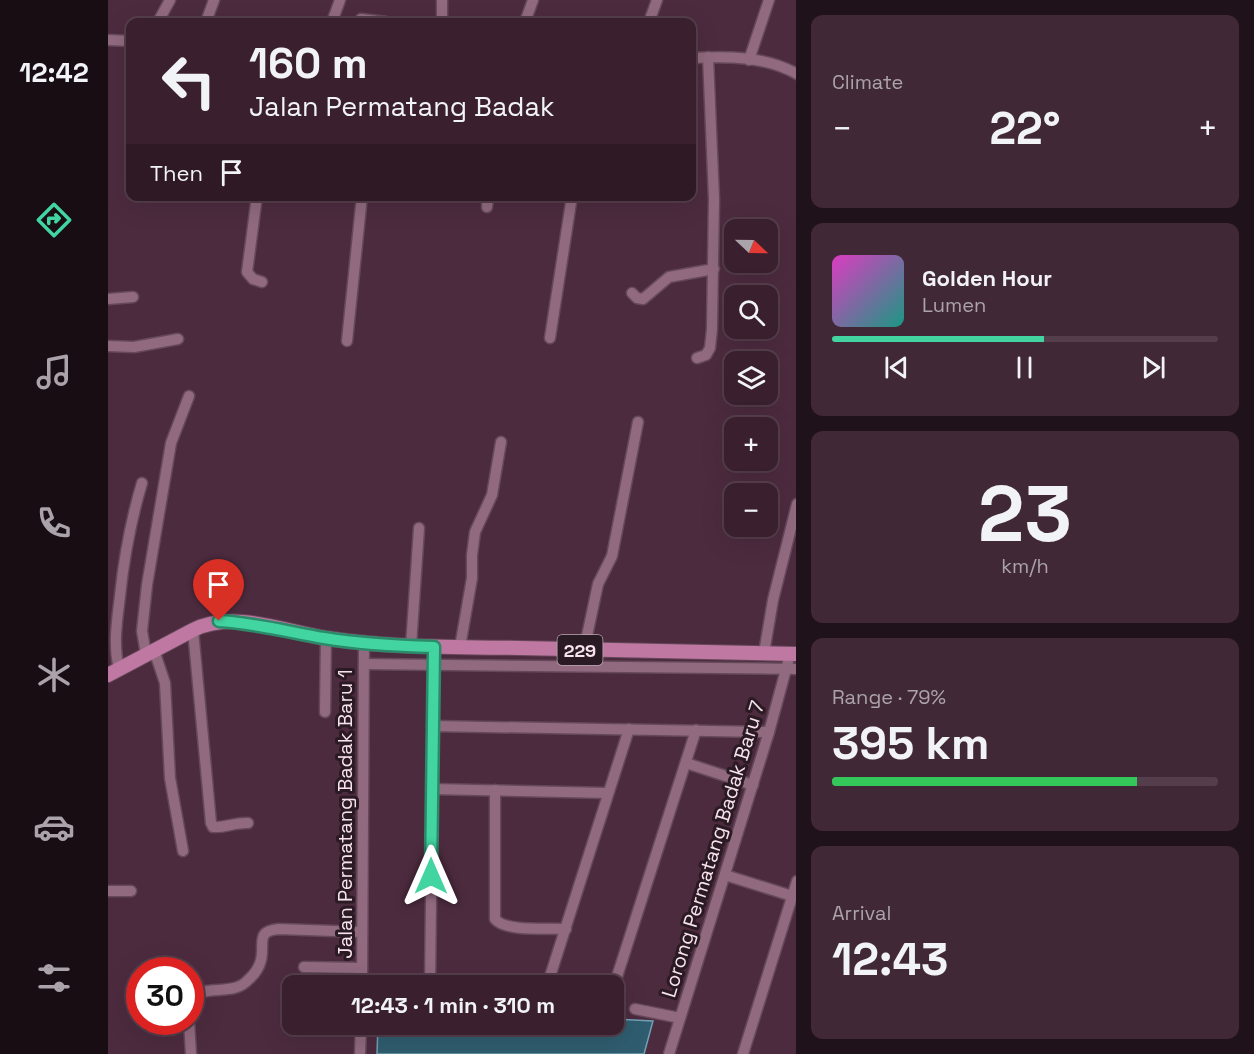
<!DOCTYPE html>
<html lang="en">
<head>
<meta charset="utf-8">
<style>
  :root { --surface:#3a202f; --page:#412837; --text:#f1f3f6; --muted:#aba3aa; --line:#543e4b; --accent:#42d4a1 }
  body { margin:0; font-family:"Space Grotesk",sans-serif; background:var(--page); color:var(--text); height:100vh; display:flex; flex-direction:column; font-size:22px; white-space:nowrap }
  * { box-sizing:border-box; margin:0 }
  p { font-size:20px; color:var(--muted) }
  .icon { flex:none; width:33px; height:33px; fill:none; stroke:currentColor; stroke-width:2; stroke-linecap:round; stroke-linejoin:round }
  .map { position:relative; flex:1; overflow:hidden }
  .panel { display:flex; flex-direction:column; gap:15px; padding:15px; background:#20121a; width:458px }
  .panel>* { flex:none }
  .hud { position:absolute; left:18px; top:18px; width:570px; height:183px; border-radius:12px; box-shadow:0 6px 24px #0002,0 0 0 2px var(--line); background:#3a202f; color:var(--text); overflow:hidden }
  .needle { width:39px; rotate:112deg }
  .controls { position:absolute; left:616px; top:219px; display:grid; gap:12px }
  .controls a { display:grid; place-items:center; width:54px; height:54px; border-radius:12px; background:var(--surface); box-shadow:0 6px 24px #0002,0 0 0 2px var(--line); font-size:30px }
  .speed { position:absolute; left:18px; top:957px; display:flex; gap:12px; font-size:30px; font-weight:700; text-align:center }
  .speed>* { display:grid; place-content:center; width:78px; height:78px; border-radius:50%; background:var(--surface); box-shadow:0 6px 24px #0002,0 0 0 2px var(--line); line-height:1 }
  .speed .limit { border:9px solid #d22; background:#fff; color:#111 }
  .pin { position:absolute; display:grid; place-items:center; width:51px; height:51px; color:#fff; margin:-62px -26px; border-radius:50% 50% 50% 0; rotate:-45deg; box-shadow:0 0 6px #0007 }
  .pin .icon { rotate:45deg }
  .me { position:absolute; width:66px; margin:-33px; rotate:0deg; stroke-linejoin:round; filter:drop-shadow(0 0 4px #0008) }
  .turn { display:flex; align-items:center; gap:21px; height:126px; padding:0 24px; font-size:27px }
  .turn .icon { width:78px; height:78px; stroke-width:2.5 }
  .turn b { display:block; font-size:42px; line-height:51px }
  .then { display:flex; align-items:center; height:57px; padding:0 24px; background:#0003; gap:12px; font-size:22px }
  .big { font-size:45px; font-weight:800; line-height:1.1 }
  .panel .tile { flex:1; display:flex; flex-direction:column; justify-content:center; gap:9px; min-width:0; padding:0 21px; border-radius:12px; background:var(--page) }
  .panel .dial { align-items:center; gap:0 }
  .dial b { font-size:78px; line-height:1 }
  .song { display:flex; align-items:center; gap:18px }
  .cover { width:72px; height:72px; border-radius:9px; background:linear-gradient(135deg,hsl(310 70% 55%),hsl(170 70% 35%)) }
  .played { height:6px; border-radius:3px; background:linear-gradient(90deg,var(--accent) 55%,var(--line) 55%) }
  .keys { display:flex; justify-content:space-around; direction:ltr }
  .heat { display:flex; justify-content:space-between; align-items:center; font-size:33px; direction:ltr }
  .charge { height:9px; border-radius:4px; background:linear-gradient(90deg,#34c759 79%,var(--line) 0) }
  .trip { position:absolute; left:174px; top:975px; width:342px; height:60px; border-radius:12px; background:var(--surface); box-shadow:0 6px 24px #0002,0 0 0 2px var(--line); font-weight:800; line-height:60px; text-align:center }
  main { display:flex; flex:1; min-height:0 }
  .tab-bar { display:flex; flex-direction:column; width:108px; justify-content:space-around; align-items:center; background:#170d13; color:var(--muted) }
  .tab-bar .icon { width:42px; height:42px }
  .tab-bar .active { color:var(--accent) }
  .tab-bar b { font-size:27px; color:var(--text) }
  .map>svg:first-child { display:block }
  .building { fill:#2f5d6f; stroke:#71a0b3; stroke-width:1.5 }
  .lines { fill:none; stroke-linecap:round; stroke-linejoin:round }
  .minor-casing { stroke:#65495a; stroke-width:13 }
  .major-casing { stroke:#65495a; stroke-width:16 }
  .minor { stroke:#916a7f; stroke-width:10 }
  .major { stroke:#bf78a1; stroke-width:14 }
  .route-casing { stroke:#2b8a69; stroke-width:15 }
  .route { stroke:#42d4a1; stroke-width:10 }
  .labels { text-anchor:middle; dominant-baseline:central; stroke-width:6; stroke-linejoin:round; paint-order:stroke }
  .shield { fill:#2a1a23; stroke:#baa6b0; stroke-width:1.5 }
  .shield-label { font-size:18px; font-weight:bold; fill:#f8e2ed }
  .street-label { font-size:20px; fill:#f8e2ed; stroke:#2a1a23 }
</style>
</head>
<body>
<main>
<nav class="tab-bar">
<b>12:42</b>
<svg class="icon active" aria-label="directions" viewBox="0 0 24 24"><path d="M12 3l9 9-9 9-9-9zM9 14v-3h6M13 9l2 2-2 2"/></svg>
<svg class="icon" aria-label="music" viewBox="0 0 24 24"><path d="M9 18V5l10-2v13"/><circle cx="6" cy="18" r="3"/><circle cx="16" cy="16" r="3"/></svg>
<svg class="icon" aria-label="phone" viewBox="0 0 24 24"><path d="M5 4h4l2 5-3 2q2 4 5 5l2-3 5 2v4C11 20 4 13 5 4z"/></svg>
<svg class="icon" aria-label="climate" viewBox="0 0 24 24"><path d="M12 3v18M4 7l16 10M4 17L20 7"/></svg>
<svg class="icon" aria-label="car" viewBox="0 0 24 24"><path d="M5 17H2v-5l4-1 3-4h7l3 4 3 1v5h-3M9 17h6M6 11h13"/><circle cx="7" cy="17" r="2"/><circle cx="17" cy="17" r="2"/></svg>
<svg class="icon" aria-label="filters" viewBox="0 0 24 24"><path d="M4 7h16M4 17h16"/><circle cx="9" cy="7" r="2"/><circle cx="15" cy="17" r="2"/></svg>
</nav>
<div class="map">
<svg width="689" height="1054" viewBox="0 0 689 1054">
  <rect width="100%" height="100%" fill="#4d2b3f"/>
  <path class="building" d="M506,1019L545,1021L536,1054H269L270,1024H506Z"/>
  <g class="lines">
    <g class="minor-casing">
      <g id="minor">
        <path d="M334,0V22"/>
        <path d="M253,19L278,22"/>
        <path d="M50,22L62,0"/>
        <path d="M98,22L106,0"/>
        <path d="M224,22L232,0"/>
        <path d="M417,22L425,0"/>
        <path d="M541,22L549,0"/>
        <path d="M0,40L22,41"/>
        <path d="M584,58C618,56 657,56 689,74"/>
        <path d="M641,60L661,0"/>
        <path d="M149,196L139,272L145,279L154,282"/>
        <path d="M379,207L380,196"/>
        <path d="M524,293L529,298L535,299L561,277L606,269"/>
        <path d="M0,299L25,297"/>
        <path d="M442,338L464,196"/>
        <path d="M239,341L254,196"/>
        <path d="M0,346L26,347L70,339"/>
        <path d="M589,358L598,355L602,348L604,329L606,199L600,57"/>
        <path d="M85,630L103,823L105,827C117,828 128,822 140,823"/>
        <path d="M303,646L311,528"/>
        <path d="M352,647L364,578V555L367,532L384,495L393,442"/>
        <path d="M46,650L57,683L62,778L75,851"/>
        <path d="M476,650L490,584L504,556L530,422"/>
        <path d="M656,653L665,600L689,504"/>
        <path d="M38,654L34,631L39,585L63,443L81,396"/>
        <path d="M256,664L689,669"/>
        <path d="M11,669C5,644 9,621 12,596C16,557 23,520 34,483"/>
        <path d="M217,712L218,638"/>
        <path d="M324,726L661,732"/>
        <path d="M578,763L645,785"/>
        <path d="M324,789L500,793"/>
        <path d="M387,790V919C397,932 441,928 458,929"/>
        <path d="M617,875L684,896"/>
        <path d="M0,891H23"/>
        <path d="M196,967L254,968"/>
        <path d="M254,986L256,642"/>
        <path d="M322,986L326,647"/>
        <path d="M439,986L521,729"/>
        <path d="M506,986L588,730"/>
        <path d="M82,999C97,983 125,997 140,980C146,975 151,968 153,960C157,943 147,931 171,929L254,932"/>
        <path d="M527,1009L572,1018"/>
        <path d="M81,1022L83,1054"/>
        <path d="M252,1054L253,1024"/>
        <path d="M561,1054L661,732L680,662"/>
        <path d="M635,1054L689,881"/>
      </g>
    </g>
    <g class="major-casing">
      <path id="major" d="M0,675L85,630C125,610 175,631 217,638C282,648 347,647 412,648C504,650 596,652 689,654"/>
    </g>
    <use href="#minor" class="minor"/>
    <use href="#major" class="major"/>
  </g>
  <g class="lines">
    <g class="route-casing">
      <path id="route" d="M111,621C146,623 181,632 216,638C252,644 289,646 326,647L323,876"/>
    </g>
    <use href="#route" class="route"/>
  </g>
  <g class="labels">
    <rect class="shield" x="449.5" y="635" width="45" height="30" rx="4.5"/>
    <g class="shield-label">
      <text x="472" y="650">229</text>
    </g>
    <g class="street-label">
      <text transform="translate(237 814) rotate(-90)">Jalan Permatang Badak Baru 1</text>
      <text transform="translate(605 849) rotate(-73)">Lorong Permatang Badak Baru 7</text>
    </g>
  </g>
</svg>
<div class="controls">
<a><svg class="needle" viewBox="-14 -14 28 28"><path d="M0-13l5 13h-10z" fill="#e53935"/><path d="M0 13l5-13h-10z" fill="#aba3aa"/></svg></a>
<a><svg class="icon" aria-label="search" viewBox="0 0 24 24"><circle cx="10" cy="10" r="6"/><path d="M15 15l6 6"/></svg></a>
<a><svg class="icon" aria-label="layers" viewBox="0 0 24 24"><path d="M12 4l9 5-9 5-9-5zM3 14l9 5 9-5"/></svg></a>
<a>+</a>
<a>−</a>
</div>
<div class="speed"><div class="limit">30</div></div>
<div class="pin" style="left:111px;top:621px;background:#d93025"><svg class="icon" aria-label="arrive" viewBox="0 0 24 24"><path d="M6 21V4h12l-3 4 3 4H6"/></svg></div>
<svg class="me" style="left:323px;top:876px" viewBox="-20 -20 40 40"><path d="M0-17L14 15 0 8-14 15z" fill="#42d4a1" stroke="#fff" stroke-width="4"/></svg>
<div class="trip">12:43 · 1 min · 310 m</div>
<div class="hud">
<div class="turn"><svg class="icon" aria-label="left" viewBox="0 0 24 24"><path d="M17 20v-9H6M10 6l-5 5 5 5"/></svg><div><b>160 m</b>Jalan Permatang Badak</div></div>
<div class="then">Then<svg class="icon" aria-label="arrive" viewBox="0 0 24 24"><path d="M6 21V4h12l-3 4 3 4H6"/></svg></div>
</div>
</div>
<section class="panel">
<div class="tile"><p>Climate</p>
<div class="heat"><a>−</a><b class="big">22°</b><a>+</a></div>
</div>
<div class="tile">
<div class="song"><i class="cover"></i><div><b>Golden Hour</b><p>Lumen</p></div></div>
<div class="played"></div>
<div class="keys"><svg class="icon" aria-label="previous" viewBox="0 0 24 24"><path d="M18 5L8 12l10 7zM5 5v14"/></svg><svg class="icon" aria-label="pause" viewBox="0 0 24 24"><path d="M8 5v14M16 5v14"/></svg><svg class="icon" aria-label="next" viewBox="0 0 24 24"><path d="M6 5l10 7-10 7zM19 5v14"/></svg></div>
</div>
<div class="tile dial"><b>23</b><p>km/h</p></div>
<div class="tile"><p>Range · 79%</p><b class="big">395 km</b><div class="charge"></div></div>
<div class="tile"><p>Arrival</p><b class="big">12:43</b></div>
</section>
</main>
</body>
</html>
